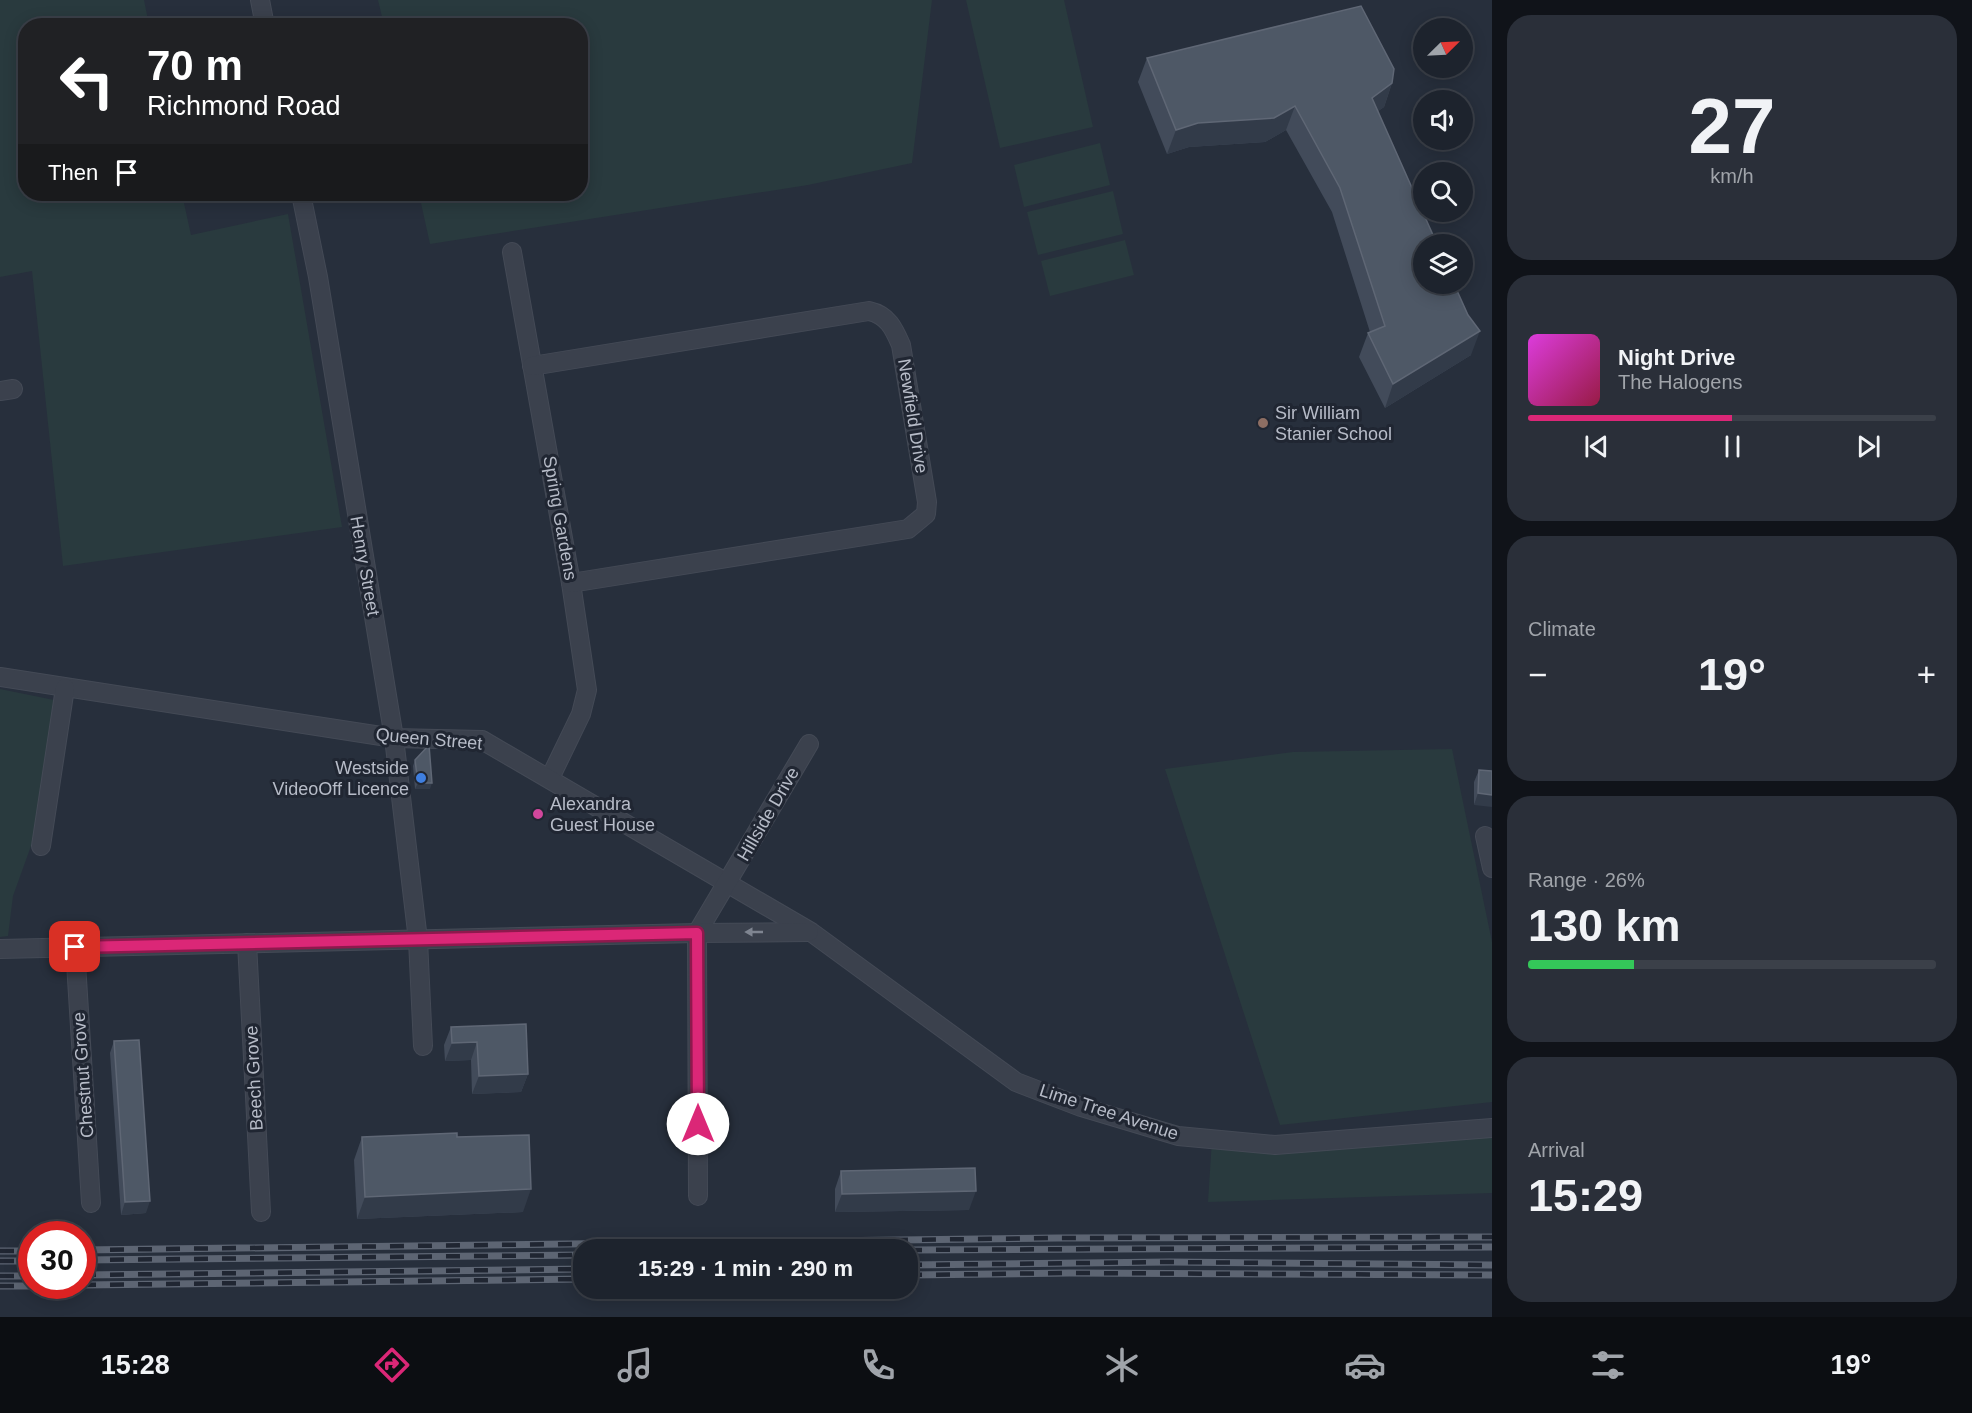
<!DOCTYPE html>
<html lang="en">
<head>
<meta charset="utf-8">
<style>
  :root { --surface:#1d232d; --page:#2a2f39; --text:#f1f3f6; --muted:#a0a4aa; --line:#3b4049; --accent:#db2777 }
  body { margin:0; font-family:Helvetica,sans-serif; background:var(--page); color:var(--text); height:100vh; display:flex; flex-direction:column; font-size:22px; white-space:nowrap }
  * { box-sizing:border-box; margin:0 }
  p { font-size:20px; color:var(--muted) }
  .icon { flex:none; width:33px; height:33px; fill:none; stroke:currentColor; stroke-width:2; stroke-linecap:round; stroke-linejoin:round }
  .map { position:relative; flex:1; overflow:hidden }
  .panel { display:flex; flex-direction:column; gap:15px; padding:15px; background:#101319; width:480px }
  .panel>* { flex:none }
  .banner { position:absolute; left:18px; top:18px; width:570px; height:183px; border-radius:24px; box-shadow:0 3px 15px #0003,0 0 0 2px var(--line); background:#202124; color:#fff; overflow:hidden }
  .needle { width:39px; rotate:66deg }
  .buttons { position:absolute; left:1413px; top:18px; display:grid; gap:12px }
  .buttons a { display:grid; place-items:center; width:60px; height:60px; border-radius:50%; background:var(--surface); box-shadow:0 3px 15px #0003,0 0 0 2px var(--line); font-size:30px }
  .speed { position:absolute; left:18px; top:1221px; display:flex; gap:12px; font-size:30px; font-weight:700; text-align:center }
  .speed>* { display:grid; place-content:center; width:78px; height:78px; border-radius:50%; background:var(--surface); box-shadow:0 3px 15px #0003,0 0 0 2px var(--line); line-height:1 }
  .speed .limit { border:9px solid #d22; background:#fff; color:#111 }
  .pin { position:absolute; display:grid; place-items:center; width:51px; height:51px; color:#fff; margin:-26px; border-radius:12px; box-shadow:0 3px 9px #0006 }
  .me { position:absolute; width:66px; margin:-33px; rotate:0deg; stroke-linejoin:round; filter:drop-shadow(0 0 4px #0008) }
  .turn { display:flex; align-items:center; gap:21px; height:126px; padding:0 30px; font-size:27px }
  .turn .icon { width:78px; height:78px; stroke-width:2.5 }
  .turn b { display:block; font-size:42px; line-height:51px }
  .then { display:flex; align-items:center; height:57px; padding:0 30px; background:#0003; gap:12px; font-size:22px }
  .big { font-size:45px; font-weight:600; line-height:1.1 }
  .panel .tile { flex:1; display:flex; flex-direction:column; justify-content:center; gap:9px; min-width:0; padding:0 21px; border-radius:24px; background:var(--page) }
  .panel .dial { align-items:center; gap:0 }
  .dial b { font-size:78px; line-height:1 }
  .song { display:flex; align-items:center; gap:18px }
  .cover { width:72px; height:72px; border-radius:9px; background:linear-gradient(135deg,hsl(300 70% 55%),hsl(340 70% 35%)) }
  .played { height:6px; border-radius:3px; background:linear-gradient(90deg,var(--accent) 50%,var(--line) 50%) }
  .keys { display:flex; justify-content:space-around; direction:ltr }
  .heat { display:flex; justify-content:space-between; align-items:center; font-size:33px; direction:ltr }
  .charge { height:9px; border-radius:4px; background:linear-gradient(90deg,#34c759 26%,var(--line) 0) }
  .trip { position:absolute; left:573px; top:1239px; width:345px; height:60px; border-radius:24px; background:var(--surface); box-shadow:0 3px 15px #0003,0 0 0 2px var(--line); font-weight:600; line-height:60px; text-align:center }
  .dock { display:flex; height:96px; justify-content:space-around; align-items:center; background:#0c0e12; color:var(--muted) }
  .dock .icon { width:42px; height:42px }
  .dock .on { color:var(--accent) }
  .dock b { font-size:27px; color:var(--text) }
  main { display:flex; flex:1; min-height:0 }
  .map>svg:first-child { display:block }
  .green { fill:#293a3e }
  .lines { fill:none; stroke-linecap:round; stroke-linejoin:round }
  .minor-casing { stroke:#444a56; stroke-width:20 }
  .minor { stroke:#3b414d; stroke-width:18 }
  .rail-casing { stroke:#5d6573; stroke-width:7 }
  .rail { stroke:#202632; stroke-width:4.5; stroke-dasharray:14; stroke-linecap:butt }
  .wall { fill:#424b5a }
  .shaded-wall { fill:#323b49 }
  .building { fill:#4e5866; stroke:#5f6775; stroke-width:1.5 }
  .oneway { fill:#7f8591 }
  .route-casing { stroke:#8e194d; stroke-width:15 }
  .route { stroke:#db2777; stroke-width:10 }
  .education-dot { fill:#8d6e63; stroke:#202632; stroke-width:2 }
  .shop-dot { fill:#3f7fe0; stroke:#202632; stroke-width:2 }
  .hotel-dot { fill:#d1479c; stroke:#202632; stroke-width:2 }
  .labels { text-anchor:middle; dominant-baseline:central; stroke-width:6; stroke-linejoin:round; paint-order:stroke }
  .poi-label { font-size:18px; fill:#b7bcc8; stroke:#202632; text-anchor:start }
  .street-label { font-size:18px; fill:#b7bcc8; stroke:#202632 }
</style>
</head>
<body>
<main>
<div class="map">
<svg width="1492" height="1317" viewBox="0 0 1492 1317">
  <rect width="100%" height="100%" fill="#272f3c"/>
  <g class="green">
    <path d="M0,0H144L149,25L26,26V194H182L191,235L288,214L342,527L63,566L32,271L0,277Z"/>
    <path d="M378,0H932L912,163L808,185L430,244L419,194H580V26L384,25Z"/>
    <path d="M966,0H1064L1093,127L1000,148Z"/>
    <path d="M1100,143L1110,185L1024,207L1014,165Z"/>
    <path d="M1113,191L1123,234L1038,255L1027,212Z"/>
    <path d="M1125,240L1134,275L1050,296L1041,261Z"/>
    <path d="M0,689L59,701L36,832L13,896L8,936L0,937Z"/>
    <path d="M1452,749L1492,942V1102L1280,1125L1165,769L1293,752Z"/>
    <path d="M1492,1128V1193L1208,1202L1212,1139Z"/>
  </g>
  <g class="lines">
    <g class="minor-casing">
      <g id="minor">
        <path d="M260,0L265,26"/>
        <path d="M301,194L318,277L394,738L418,940L423,1046"/>
        <path d="M512,252L571,583L587,690L581,714L550,778"/>
        <path d="M532,366L869,311C888,315 894,329 901,345L927,502L926,514L908,529L571,583"/>
        <path d="M0,391L13,389"/>
        <path d="M0,677L394,738L482,740L811,932L1016,1082L1081,1107L1178,1136L1275,1145L1492,1128"/>
        <path d="M1485,836L1492,868"/>
        <path d="M41,846L65,688"/>
        <path d="M697,933L698,1196"/>
        <path d="M697,933L809,744"/>
        <path d="M247,943L261,1212"/>
        <path d="M75,947L91,1203"/>
        <path d="M0,949L697,933L809,932"/>
      </g>
    </g>
    <use href="#minor" class="minor"/>
    <g class="rail-casing">
      <g id="rail">
        <path d="M82,1250L1058,1238L1492,1237"/>
        <path d="M908,1250L1492,1247"/>
        <path d="M0,1251H32"/>
        <path d="M82,1260L584,1255"/>
        <path d="M0,1261H32"/>
        <path d="M908,1265L1170,1262L1492,1265"/>
        <path d="M82,1275L584,1269"/>
        <path d="M908,1275L1069,1273L1492,1275"/>
        <path d="M0,1276H32"/>
        <path d="M82,1285L584,1279"/>
        <path d="M0,1286H82"/>
      </g>
    </g>
    <use href="#rail" class="rail"/>
  </g>
  <g class="wall">
    <path d="M1147,58L1392,83L1384,107L1378,111L1471,355L1385,408L1359,357L1368,333L1370,332L1332,212L1286,130L1265,142L1189,147L1167,154L1138,82Z"/>
    <path d="M415,760L430,789H415L413,766Z"/>
    <path d="M1479,770L1492,771L1474,805V782Z"/>
    <path d="M451,1027L528,1074L521,1092L472,1094L471,1060L445,1061L444,1045Z"/>
    <path d="M114,1041L146,1213L121,1215L110,1053Z"/>
    <path d="M362,1137H457L523,1212L357,1219L354,1160Z"/>
    <path d="M841,1171L969,1210L835,1212V1189Z"/>
  </g>
  <g class="shaded-wall">
    <path d="M1392,83L1384,107L1363,122L1372,98Z"/>
    <path d="M1295,106L1286,130L1265,142L1189,147L1167,154L1176,130L1198,123Z"/>
    <path d="M1480,331L1471,355L1385,408L1393,384Z"/>
    <path d="M418,783H432L430,789H415Z"/>
    <path d="M1478,793L1492,795V807L1474,805Z"/>
    <path d="M477,1042L471,1060L445,1061L452,1043Z"/>
    <path d="M528,1074L521,1092L472,1094L479,1076Z"/>
    <path d="M531,1189L523,1212L357,1219L365,1197Z"/>
    <path d="M976,1191L969,1210L835,1212L842,1194Z"/>
    <path d="M150,1201L146,1213L121,1215L125,1202Z"/>
  </g>
  <g class="building">
    <path d="M1361,6L1394,69L1392,83L1372,98L1437,244H1424V284H1454L1468,315L1480,331L1393,384L1368,333L1385,326L1340,188L1295,106L1274,118L1198,123L1176,130L1147,58Z"/>
    <path d="M429,745L432,783H418L415,760Z"/>
    <path d="M1479,770L1492,771V795L1478,793Z"/>
    <path d="M526,1024L528,1074L479,1076L477,1042L452,1043L451,1027Z"/>
    <path d="M139,1040L150,1201L125,1202L114,1041Z"/>
    <path d="M457,1133V1137L529,1135L531,1189L365,1197L362,1137Z"/>
    <path d="M975,1168L976,1191L842,1194L841,1171Z"/>
  </g>
  <defs><path id="oneway-solid" d="M-6-.8H1V-3.2L6.5 0L1 3.2V.8H-6Z" transform="scale(1.5)"/></defs>
  <use class="oneway" href="#oneway-solid" transform="translate(754 932) rotate(180)"/>
  <g class="lines">
    <g class="route-casing">
      <path id="route" d="M75,947L697,933L698,1124"/>
    </g>
    <use href="#route" class="route"/>
  </g>
  <circle class="education-dot" cx="1263" cy="423" r="6"/>
  <circle class="shop-dot" cx="421" cy="778" r="6"/>
  <circle class="hotel-dot" cx="538" cy="814" r="6"/>
  <g class="labels">
    <g class="poi-label">
      <text x="1275" y="413">Sir William<tspan x="1275" dy="21">Stanier School</tspan></text>
      <text x="409" y="768" text-anchor="end">Westside<tspan x="409" dy="21">VideoOff Licence</tspan></text>
      <text x="550" y="804">Alexandra<tspan x="550" dy="21">Guest House</tspan></text>
    </g>
    <g class="street-label">
      <text transform="translate(913 416) rotate(81)">Newfield Drive</text>
      <text transform="translate(560 518) rotate(80)">Spring Gardens</text>
      <text transform="translate(365 566) rotate(80)">Henry Street</text>
      <text transform="translate(429 739) rotate(5)">Queen Street</text>
      <text transform="translate(768 814) rotate(-60)">Hillside Drive</text>
      <text transform="translate(83 1075) rotate(-94)">Chestnut Grove</text>
      <text transform="translate(254 1078) rotate(-93)">Beech Grove</text>
      <text transform="translate(1109 1112) rotate(18)">Lime Tree Avenue</text>
    </g>
  </g>
</svg>
<div class="buttons">
<a><svg class="needle" viewBox="-14 -14 28 28"><path d="M0-13l5 13h-10z" fill="#e53935"/><path d="M0 13l5-13h-10z" fill="#a0a4aa"/></svg></a>
<a><svg class="icon" aria-label="sound" viewBox="0 0 24 24"><path d="M4 9h4l5-4v14l-5-4H4zM17 9q2 3 0 6"/></svg></a>
<a><svg class="icon" aria-label="search" viewBox="0 0 24 24"><circle cx="10" cy="10" r="6"/><path d="M15 15l6 6"/></svg></a>
<a><svg class="icon" aria-label="layers" viewBox="0 0 24 24"><path d="M12 4l9 5-9 5-9-5zM3 14l9 5 9-5"/></svg></a>
</div>
<div class="speed"><div class="limit">30</div></div>
<div class="pin" style="left:75px;top:947px;background:#d93025"><svg class="icon" aria-label="arrive" viewBox="0 0 24 24"><path d="M6 21V4h12l-3 4 3 4H6"/></svg></div>
<svg class="me" style="left:698px;top:1124px" viewBox="-20 -20 40 40"><circle r="19" fill="#fff"/><path d="M0-13L10 11 0 6-10 11z" fill="#db2777"/></svg>
<div class="trip">15:29 · 1 min · 290 m</div>
<div class="banner">
<div class="turn"><svg class="icon" aria-label="left" viewBox="0 0 24 24"><path d="M17 20v-9H6M10 6l-5 5 5 5"/></svg><div><b>70 m</b>Richmond Road</div></div>
<div class="then">Then<svg class="icon" aria-label="arrive" viewBox="0 0 24 24"><path d="M6 21V4h12l-3 4 3 4H6"/></svg></div>
</div>
</div>
<section class="panel">
<div class="tile dial"><b>27</b><p>km/h</p></div>
<div class="tile">
<div class="song"><i class="cover"></i><div><b>Night Drive</b><p>The Halogens</p></div></div>
<div class="played"></div>
<div class="keys"><svg class="icon" aria-label="previous" viewBox="0 0 24 24"><path d="M18 5L8 12l10 7zM5 5v14"/></svg><svg class="icon" aria-label="pause" viewBox="0 0 24 24"><path d="M8 5v14M16 5v14"/></svg><svg class="icon" aria-label="next" viewBox="0 0 24 24"><path d="M6 5l10 7-10 7zM19 5v14"/></svg></div>
</div>
<div class="tile"><p>Climate</p>
<div class="heat"><a>−</a><b class="big">19°</b><a>+</a></div>
</div>
<div class="tile"><p>Range · 26%</p><b class="big">130 km</b><div class="charge"></div></div>
<div class="tile"><p>Arrival</p><b class="big">15:29</b></div>
</section>
</main>
<nav class="dock">
<b>15:28</b>
<svg class="icon on" aria-label="directions" viewBox="0 0 24 24"><path d="M12 3l9 9-9 9-9-9zM9 14v-3h6M13 9l2 2-2 2"/></svg>
<svg class="icon" aria-label="music" viewBox="0 0 24 24"><path d="M9 18V5l10-2v13"/><circle cx="6" cy="18" r="3"/><circle cx="16" cy="16" r="3"/></svg>
<svg class="icon" aria-label="phone" viewBox="0 0 24 24"><path d="M5 4h4l2 5-3 2q2 4 5 5l2-3 5 2v4C11 20 4 13 5 4z"/></svg>
<svg class="icon" aria-label="climate" viewBox="0 0 24 24"><path d="M12 3v18M4 7l16 10M4 17L20 7"/></svg>
<svg class="icon" aria-label="car" viewBox="0 0 24 24"><path d="M5 17H2v-5l4-1 3-4h7l3 4 3 1v5h-3M9 17h6M6 11h13"/><circle cx="7" cy="17" r="2"/><circle cx="17" cy="17" r="2"/></svg>
<svg class="icon" aria-label="filters" viewBox="0 0 24 24"><path d="M4 7h16M4 17h16"/><circle cx="9" cy="7" r="2"/><circle cx="15" cy="17" r="2"/></svg>
<b>19°</b>
</nav>
</body>
</html>
